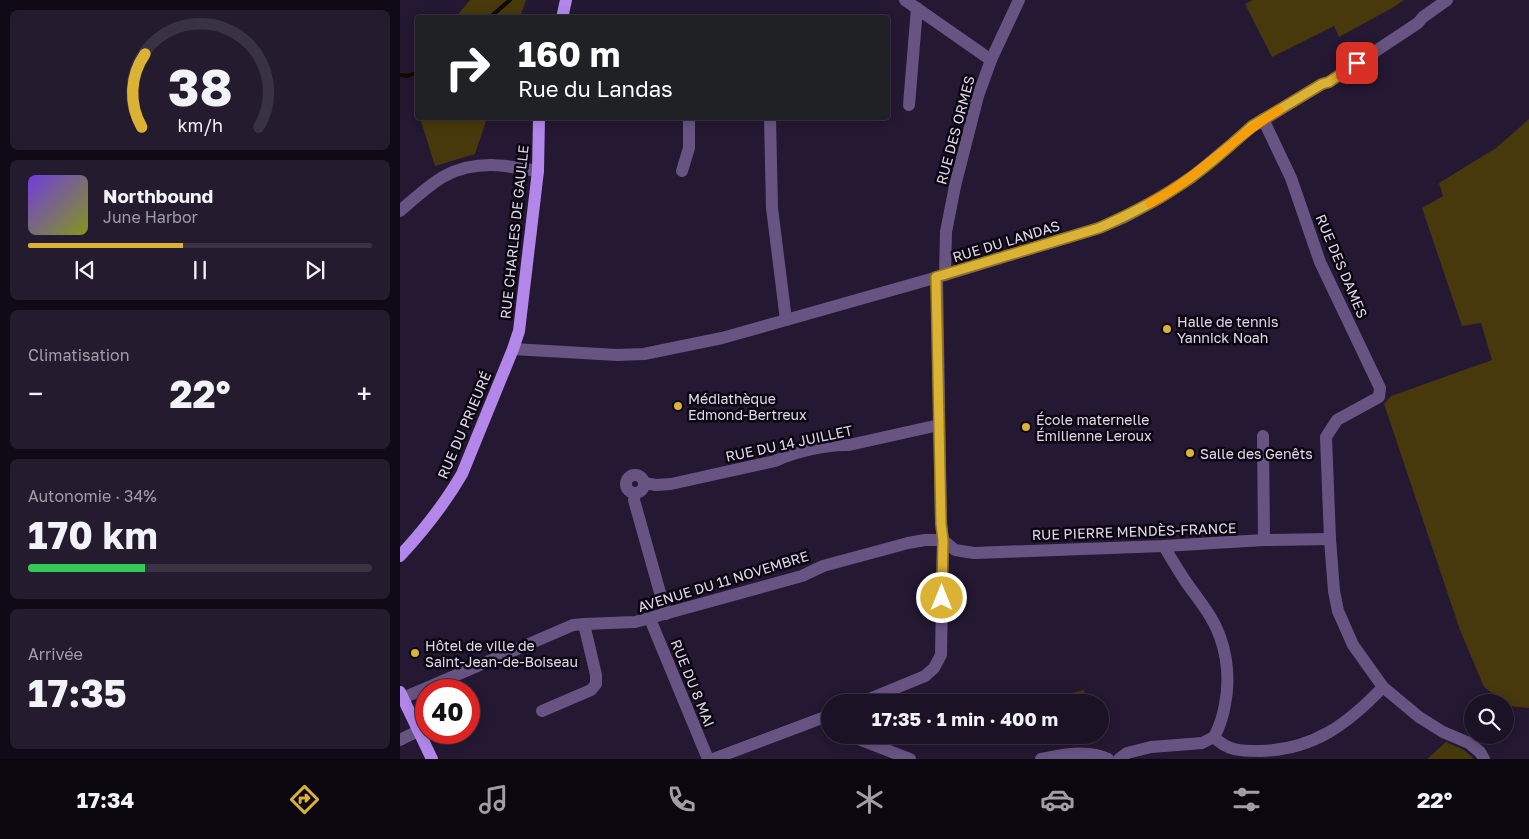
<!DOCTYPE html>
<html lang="fr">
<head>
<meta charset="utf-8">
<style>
  :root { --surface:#1b1226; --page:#241b2e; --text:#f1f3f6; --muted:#a09ea7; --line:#393243; --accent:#dbb233 }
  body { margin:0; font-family:"Golos Text",sans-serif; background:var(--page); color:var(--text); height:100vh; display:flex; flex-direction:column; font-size:19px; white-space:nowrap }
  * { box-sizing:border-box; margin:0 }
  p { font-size:16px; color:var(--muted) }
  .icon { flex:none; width:28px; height:28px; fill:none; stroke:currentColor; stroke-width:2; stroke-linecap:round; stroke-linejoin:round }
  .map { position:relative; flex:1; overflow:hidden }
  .sheet { display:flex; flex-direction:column; gap:10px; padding:10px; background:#0f0a15; width:400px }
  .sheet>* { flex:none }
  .top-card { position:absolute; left:15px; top:15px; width:475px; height:105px; border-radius:5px; box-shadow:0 2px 12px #0003,0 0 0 1px var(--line); background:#202124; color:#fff; overflow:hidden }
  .controls { position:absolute; left:1064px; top:694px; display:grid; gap:10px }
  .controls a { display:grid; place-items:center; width:50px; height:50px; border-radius:50%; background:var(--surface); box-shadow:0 2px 12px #0003,0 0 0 1px var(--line); font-size:25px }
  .speed { position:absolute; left:15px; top:679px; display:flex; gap:10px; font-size:25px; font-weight:700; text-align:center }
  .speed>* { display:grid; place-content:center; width:65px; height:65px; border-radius:50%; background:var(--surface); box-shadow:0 2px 12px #0003,0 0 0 1px var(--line); line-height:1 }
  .speed .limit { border:8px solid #d22; background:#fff; color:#111 }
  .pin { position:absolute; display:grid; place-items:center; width:42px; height:42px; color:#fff; margin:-21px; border-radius:10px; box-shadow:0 2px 8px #0006 }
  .me { position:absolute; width:55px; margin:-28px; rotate:0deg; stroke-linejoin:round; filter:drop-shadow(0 0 4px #0008) }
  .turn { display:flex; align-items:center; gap:18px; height:105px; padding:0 20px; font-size:22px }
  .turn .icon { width:65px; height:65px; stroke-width:2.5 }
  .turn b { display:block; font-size:35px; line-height:42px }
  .big { font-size:38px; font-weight:700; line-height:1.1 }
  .sheet .tile { flex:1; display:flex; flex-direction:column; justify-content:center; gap:8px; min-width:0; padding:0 18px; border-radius:8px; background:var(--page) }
  .sheet .dial { align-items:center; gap:0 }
  .dial svg { height:130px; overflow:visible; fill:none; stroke:var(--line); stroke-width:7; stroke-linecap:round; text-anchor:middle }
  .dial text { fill:var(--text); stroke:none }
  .song { display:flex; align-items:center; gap:15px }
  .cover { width:60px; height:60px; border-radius:8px; background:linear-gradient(135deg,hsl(260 70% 55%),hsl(70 70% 35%)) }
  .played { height:5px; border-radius:2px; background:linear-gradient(90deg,var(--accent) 45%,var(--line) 45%) }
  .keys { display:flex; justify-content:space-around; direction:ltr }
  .heat { display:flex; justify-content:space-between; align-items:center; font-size:28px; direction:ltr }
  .charge { height:8px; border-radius:4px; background:linear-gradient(90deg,#34c759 34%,var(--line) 0) }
  .trip { position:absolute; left:421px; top:694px; width:288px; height:50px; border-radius:25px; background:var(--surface); box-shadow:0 2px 12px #0003,0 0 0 1px var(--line); font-weight:700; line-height:50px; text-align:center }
  .dock { display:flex; height:80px; justify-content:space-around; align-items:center; background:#0b070f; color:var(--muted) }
  .dock .icon { width:35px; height:35px }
  .dock .active { color:var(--accent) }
  .dock b { font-size:22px; color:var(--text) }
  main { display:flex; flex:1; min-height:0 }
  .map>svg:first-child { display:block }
  .green { fill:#47390c }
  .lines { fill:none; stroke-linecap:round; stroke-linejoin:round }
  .stream { stroke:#110800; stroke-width:4 }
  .minor { stroke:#685483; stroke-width:12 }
  .major { stroke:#b387ea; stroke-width:12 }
  .route-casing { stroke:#8e7421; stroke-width:12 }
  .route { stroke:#dbb233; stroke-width:9 }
  .slow { stroke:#f59e0b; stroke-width:9 }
  .poi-dot { fill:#dbb233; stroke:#0b0611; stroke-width:2 }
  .labels { text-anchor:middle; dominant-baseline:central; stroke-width:5; stroke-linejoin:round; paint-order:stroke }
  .street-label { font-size:14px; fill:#e0d9ea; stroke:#0b0611 }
  .poi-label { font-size:14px; fill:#e0d9ea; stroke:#0b0611; text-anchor:start }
</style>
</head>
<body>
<main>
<section class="sheet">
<div class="tile dial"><svg viewBox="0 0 100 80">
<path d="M14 69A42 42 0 1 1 86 69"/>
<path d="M14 69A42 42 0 0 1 16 24" stroke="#dbb233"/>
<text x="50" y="56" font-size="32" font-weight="700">38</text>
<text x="50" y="72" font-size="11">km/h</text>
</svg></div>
<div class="tile">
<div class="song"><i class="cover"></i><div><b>Northbound</b><p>June Harbor</p></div></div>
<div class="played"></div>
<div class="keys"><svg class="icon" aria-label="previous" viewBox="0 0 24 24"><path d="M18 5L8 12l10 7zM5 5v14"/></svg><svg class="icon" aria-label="pause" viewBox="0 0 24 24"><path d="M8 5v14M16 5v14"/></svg><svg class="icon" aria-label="next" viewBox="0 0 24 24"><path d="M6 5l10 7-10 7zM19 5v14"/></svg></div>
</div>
<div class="tile"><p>Climatisation</p>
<div class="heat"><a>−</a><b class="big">22°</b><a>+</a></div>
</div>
<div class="tile"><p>Autonomie · 34%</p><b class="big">170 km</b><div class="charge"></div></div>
<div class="tile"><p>Arrivée</p><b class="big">17:35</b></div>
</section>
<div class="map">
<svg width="1129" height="759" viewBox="0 0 1129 759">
  <rect width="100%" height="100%" fill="#241832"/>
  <g class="green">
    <path d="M70,0H126L120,17H56Z"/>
    <path d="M853,0H1004L994,7L939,37L934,26L872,57L845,4Z"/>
    <path d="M20,118H87L75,154L35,166Z"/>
    <path d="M1129,119V708L1109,706L1084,687L1060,630L984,404L991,396L1092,360L1081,323L1062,326L1022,208L1043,196L1039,183L1096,148Z"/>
    <path d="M684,690L687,702H639Z"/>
    <path d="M1046,742L1064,750L1074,759H1027Z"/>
  </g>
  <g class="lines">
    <g class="stream">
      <path d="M89,18L110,0"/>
      <path d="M0,75L8,76L18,72"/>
    </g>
    <g class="minor">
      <path d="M505,0L591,60"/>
      <path d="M509,105L517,8"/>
      <path d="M370,118L372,208L386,320"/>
      <path d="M863,119L891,178L920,262L980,388L979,397L937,420L926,437L930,539L934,591L938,611L953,645L983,687L1019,717L1043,732L1069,743L1080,752L1084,759"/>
      <path d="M282,171L289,148V118"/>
      <path d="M0,211C30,185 48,165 91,165C107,165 123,169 138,171"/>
      <path d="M545,275L546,232L555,186L578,96L591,60L619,0"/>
      <path d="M113,349L217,355L244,354L322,338L386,320L545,275L699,228L725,217L760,198L791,178L852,127L922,84L929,82L1018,23L1023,17L1047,0"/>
      <path d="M863,436L864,540"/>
      <circle cx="235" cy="484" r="9"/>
      <path d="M244,483L256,485L271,484L375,461C394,452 429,444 449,445L539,425"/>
      <path d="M235,493L234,500L266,614"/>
      <path d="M764,546C770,557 777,568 784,579C792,591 802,603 810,616C826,642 831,675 825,704C823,717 820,726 814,737"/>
      <path d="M250,619L308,759"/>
      <path d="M3,698L173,625L184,624L235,622L402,576L423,566L508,543L525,540H543L555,550L574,553L764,546L864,540L930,539"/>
      <path d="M462,702L525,676L534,668L541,655L543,540L541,523L537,277"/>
      <path d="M142,711L191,690L196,684V675L184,624"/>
      <path d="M448,735L510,759"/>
      <path d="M0,740L18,731"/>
      <path d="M313,759L430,715"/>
      <path d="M641,759C662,755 687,749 708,759"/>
      <path d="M719,759L727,753L751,747L802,743L814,737C828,751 840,751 860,751C913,750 948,724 983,687"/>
    </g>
    <g class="major">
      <path d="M162,18L166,0"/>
      <path d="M0,556C24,530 44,505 62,474L113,349L119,331L138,171L139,118"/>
      <path d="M0,692L32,759"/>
    </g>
  </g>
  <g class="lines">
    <g class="route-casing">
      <path id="route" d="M542,598L543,540L541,523L536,277L699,228C731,214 762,198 790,178C812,163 832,144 852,126L922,84L929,82L957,63"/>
    </g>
    <use href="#route" class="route"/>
    <path class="slow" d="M750,203C798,178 833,137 879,110"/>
  </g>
  <g class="poi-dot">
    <circle cx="767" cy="329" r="5"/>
    <circle cx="278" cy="406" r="5"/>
    <circle cx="626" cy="427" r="5"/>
    <circle cx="790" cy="453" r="5"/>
    <circle cx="15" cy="653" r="5"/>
  </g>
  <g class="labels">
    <g class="street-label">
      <text transform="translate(555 130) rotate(-75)">RUE DES ORMES</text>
      <text transform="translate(114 232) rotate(-84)">RUE CHARLES DE GAULLE</text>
      <text transform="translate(606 241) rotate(-17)">RUE DU LANDAS</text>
      <text transform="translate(942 266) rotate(67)">RUE DES DAMES</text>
      <text transform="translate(64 425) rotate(-67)">RUE DU PRIEURÉ</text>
      <text transform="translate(389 443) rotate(-12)">RUE DU 14 JUILLET</text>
      <text transform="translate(734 531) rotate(-2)">RUE PIERRE MENDÈS-FRANCE</text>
      <text transform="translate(323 581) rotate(-17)">AVENUE DU 11 NOVEMBRE</text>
      <text transform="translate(293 683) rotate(68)">RUE DU 8 MAI</text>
    </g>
    <g class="poi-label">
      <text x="777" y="321">Halle de tennis<tspan x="777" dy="16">Yannick Noah</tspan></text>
      <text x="288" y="398">Médiathèque<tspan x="288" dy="16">Edmond-Bertreux</tspan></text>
      <text x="636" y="419">École maternelle<tspan x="636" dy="16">Émilienne Leroux</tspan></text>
      <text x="800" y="453">Salle des Genêts</text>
      <text x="25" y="645">Hôtel de ville de<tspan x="25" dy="16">Saint-Jean-de-Boiseau</tspan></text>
    </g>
  </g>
</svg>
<div class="controls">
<a><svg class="icon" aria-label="search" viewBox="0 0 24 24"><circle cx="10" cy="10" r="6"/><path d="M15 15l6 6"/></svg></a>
</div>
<div class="speed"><div class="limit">40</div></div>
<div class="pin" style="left:957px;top:63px;background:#d93025"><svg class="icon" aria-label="arrive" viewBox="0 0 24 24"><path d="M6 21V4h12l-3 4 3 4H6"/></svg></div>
<svg class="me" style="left:542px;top:598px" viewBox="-20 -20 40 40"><circle r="17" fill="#dbb233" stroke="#fff" stroke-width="3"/><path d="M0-11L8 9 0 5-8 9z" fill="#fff"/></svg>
<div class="trip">17:35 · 1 min · 400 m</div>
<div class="top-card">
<div class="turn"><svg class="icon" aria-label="right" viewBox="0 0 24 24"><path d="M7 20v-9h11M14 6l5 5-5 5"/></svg><div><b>160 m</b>Rue du Landas</div></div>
</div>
</div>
</main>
<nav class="dock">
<b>17:34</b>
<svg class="icon active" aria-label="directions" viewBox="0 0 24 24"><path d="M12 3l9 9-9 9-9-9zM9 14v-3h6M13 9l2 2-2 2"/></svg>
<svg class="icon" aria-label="music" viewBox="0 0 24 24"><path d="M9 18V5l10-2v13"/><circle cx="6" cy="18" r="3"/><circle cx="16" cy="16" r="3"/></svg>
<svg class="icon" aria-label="phone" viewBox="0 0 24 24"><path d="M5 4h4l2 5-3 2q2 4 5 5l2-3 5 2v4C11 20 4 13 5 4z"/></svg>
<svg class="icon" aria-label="climate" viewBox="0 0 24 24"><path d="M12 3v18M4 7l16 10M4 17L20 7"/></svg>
<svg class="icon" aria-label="car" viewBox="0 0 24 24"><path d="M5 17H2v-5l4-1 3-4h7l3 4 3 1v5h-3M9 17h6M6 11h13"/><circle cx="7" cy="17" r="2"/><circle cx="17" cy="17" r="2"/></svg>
<svg class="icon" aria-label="filters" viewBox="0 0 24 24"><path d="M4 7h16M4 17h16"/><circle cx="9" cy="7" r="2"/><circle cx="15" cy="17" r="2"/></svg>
<b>22°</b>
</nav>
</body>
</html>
